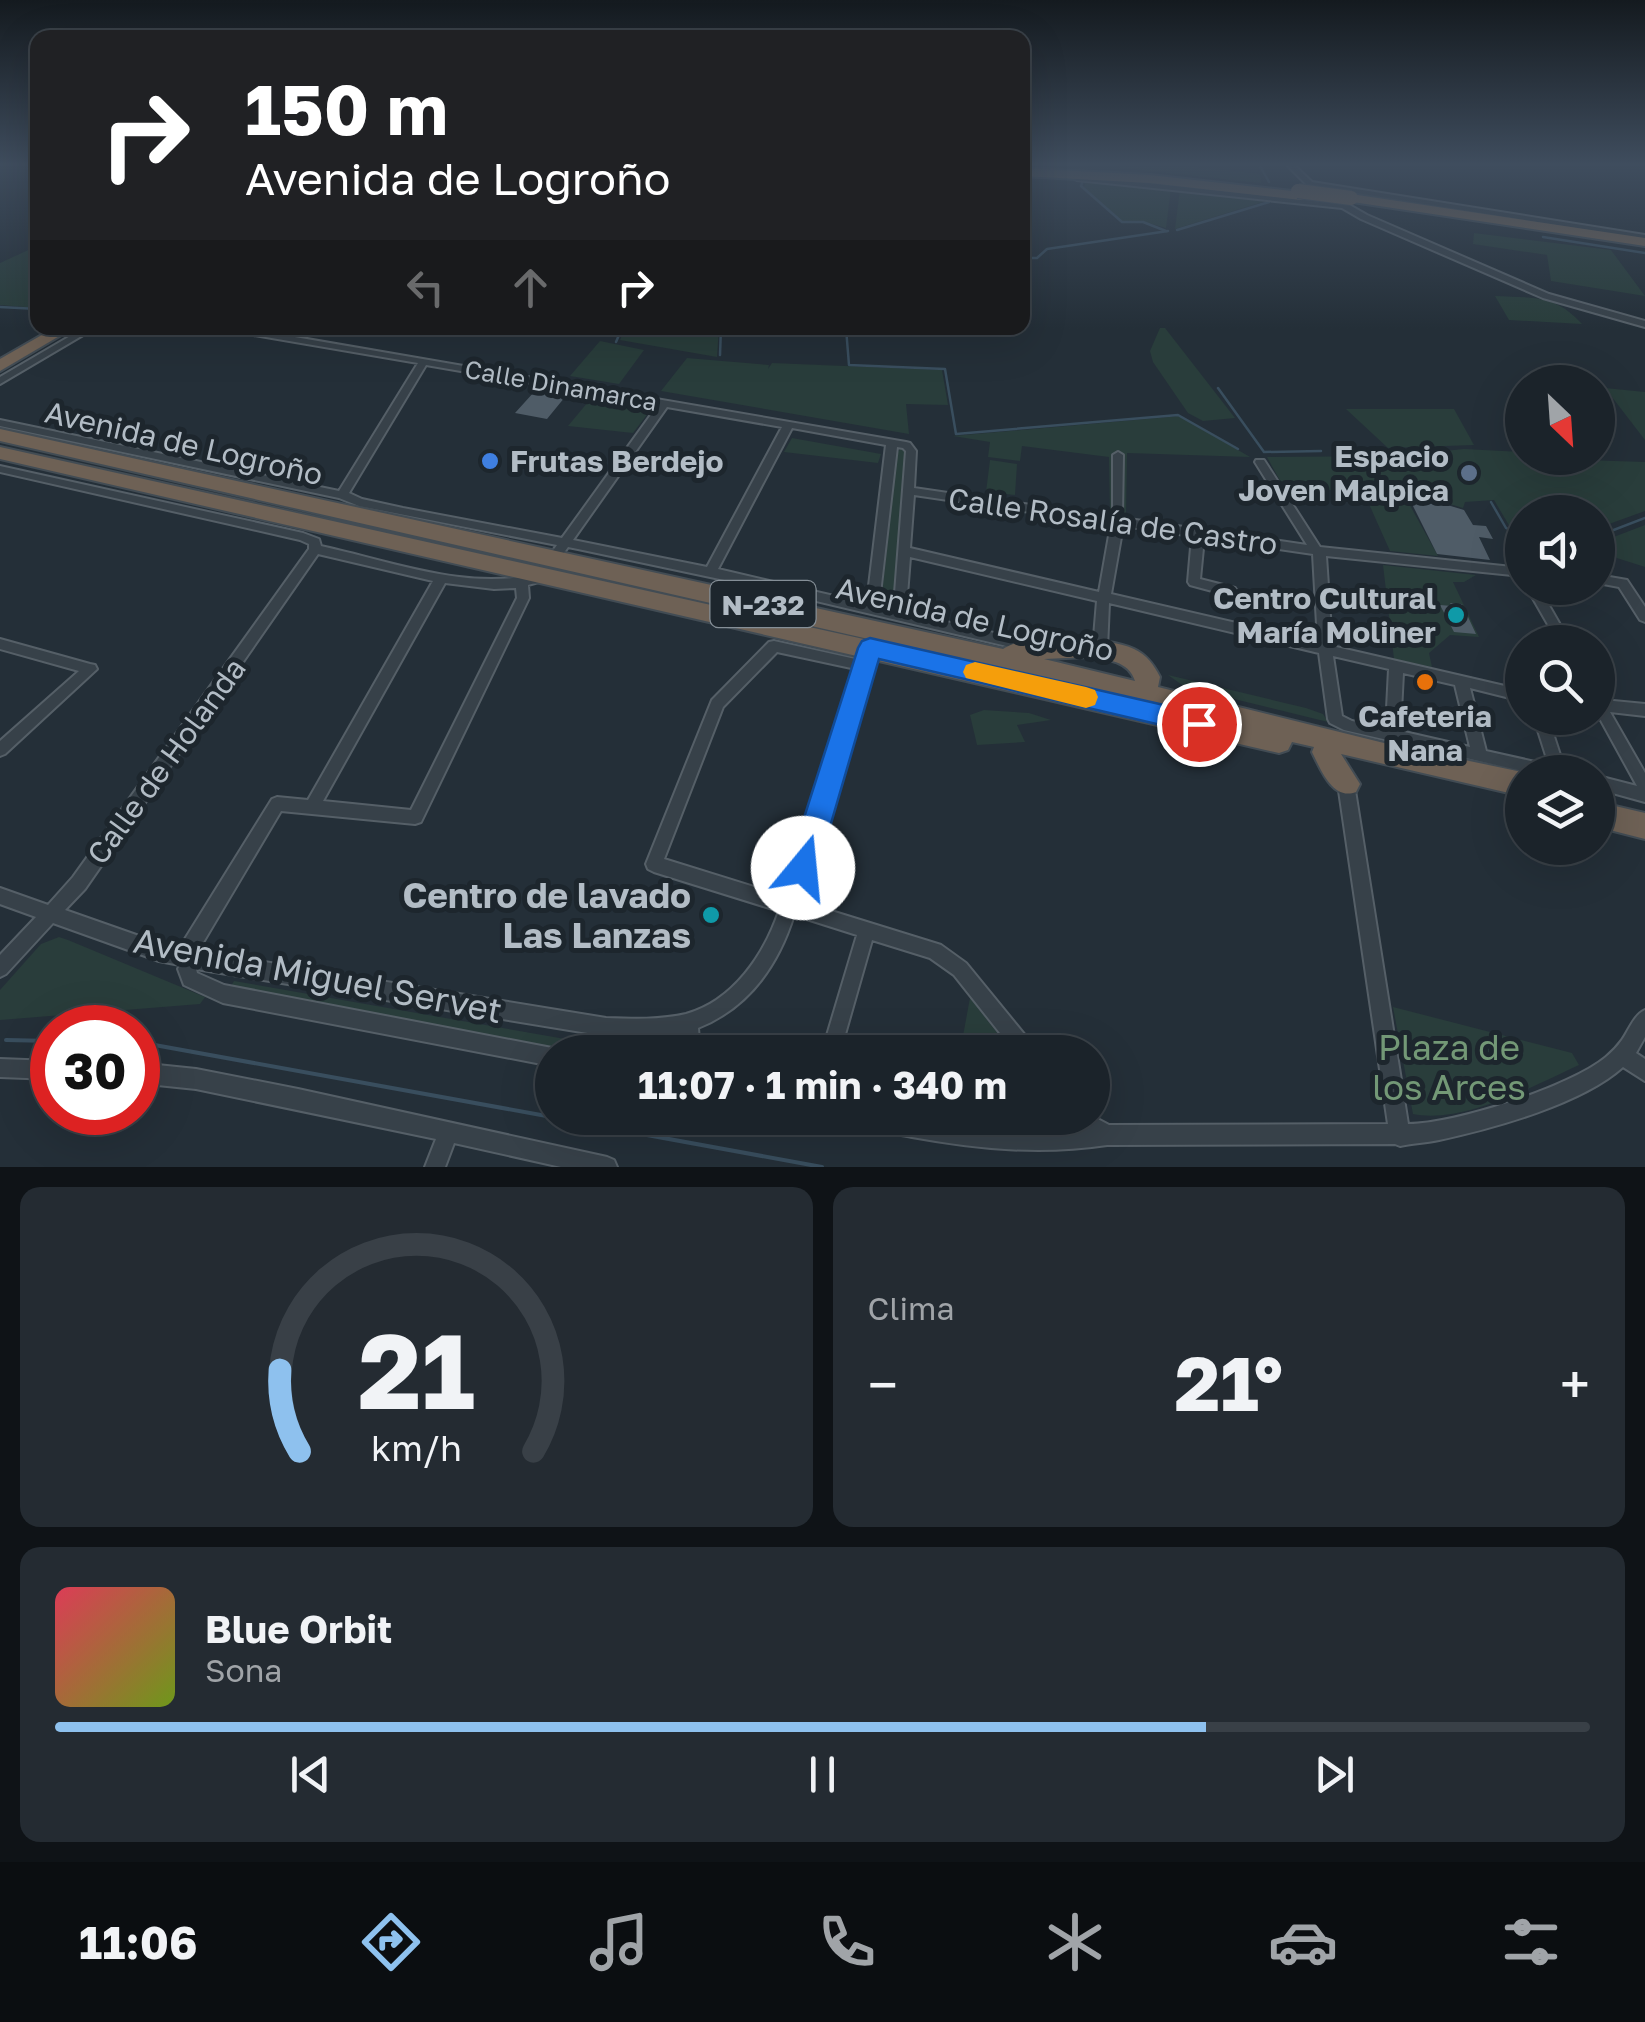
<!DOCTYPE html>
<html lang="es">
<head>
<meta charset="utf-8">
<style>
  :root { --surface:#1b232a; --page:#242b32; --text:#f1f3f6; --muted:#a0a4a8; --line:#394047; --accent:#8ec1ee }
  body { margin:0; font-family:"Golos Text",sans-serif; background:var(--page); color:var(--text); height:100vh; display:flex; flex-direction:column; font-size:38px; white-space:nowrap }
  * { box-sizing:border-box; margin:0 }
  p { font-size:32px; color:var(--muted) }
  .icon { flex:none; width:55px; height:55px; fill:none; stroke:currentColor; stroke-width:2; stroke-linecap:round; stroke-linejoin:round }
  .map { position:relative; height:1167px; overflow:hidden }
  .drawer { display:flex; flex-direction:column; gap:20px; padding:20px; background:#0f1317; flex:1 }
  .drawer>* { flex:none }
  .top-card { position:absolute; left:30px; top:30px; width:1000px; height:305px; border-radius:20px; box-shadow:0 10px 40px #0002,0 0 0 2px var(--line); background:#202124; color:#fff; overflow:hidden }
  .needle { width:65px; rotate:155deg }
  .tools { position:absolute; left:1505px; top:365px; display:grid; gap:20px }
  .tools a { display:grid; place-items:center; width:110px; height:110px; border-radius:50%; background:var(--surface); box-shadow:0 10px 40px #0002,0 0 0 2px var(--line); font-size:50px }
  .speed { position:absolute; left:30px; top:1005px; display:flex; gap:20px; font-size:50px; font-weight:700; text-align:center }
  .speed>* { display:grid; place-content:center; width:130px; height:130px; border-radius:50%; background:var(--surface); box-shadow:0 10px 40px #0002,0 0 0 2px var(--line); line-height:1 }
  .speed .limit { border:15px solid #d22; background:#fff; color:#111 }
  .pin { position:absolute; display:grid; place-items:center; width:85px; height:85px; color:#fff; margin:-42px; border:5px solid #fff; border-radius:50%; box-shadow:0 2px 10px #0007 }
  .me { position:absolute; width:110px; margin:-55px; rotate:17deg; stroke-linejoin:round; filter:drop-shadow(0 0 8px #0008) }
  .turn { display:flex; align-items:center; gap:35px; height:210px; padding:0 50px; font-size:45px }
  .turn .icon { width:130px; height:130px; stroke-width:2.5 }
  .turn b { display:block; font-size:70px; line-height:85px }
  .lanes { display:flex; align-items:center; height:95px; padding:0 50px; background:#0003; justify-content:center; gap:50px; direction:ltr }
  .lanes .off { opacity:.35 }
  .big { font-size:75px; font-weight:700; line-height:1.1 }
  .drawer .tile { flex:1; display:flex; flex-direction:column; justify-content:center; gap:15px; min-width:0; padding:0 35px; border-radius:20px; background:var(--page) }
  .drawer .dial { align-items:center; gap:0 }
  .dial svg { height:260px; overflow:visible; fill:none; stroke:var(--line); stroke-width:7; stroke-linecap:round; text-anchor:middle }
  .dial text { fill:var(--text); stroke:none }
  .song { display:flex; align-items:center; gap:30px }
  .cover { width:120px; height:120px; border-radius:15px; background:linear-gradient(135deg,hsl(350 70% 55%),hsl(80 70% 35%)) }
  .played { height:10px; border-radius:5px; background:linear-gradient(90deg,var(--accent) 75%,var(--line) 75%) }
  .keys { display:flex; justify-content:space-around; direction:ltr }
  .heat { display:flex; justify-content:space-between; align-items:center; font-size:55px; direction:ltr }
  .drawer .tiles { flex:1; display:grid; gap:20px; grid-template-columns:1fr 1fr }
  .tile:last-child { grid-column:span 2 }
  .trip { position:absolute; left:535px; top:1035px; width:575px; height:100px; border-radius:50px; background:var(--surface); box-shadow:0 10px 40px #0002,0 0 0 2px var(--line); font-weight:700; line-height:100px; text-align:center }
  .tabs { display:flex; height:160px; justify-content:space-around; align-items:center; background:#0b0e11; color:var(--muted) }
  .tabs .icon { width:70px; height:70px }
  .tabs .active { color:var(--accent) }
  .tabs b { font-size:45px; color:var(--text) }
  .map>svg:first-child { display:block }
  .green { fill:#293d3b }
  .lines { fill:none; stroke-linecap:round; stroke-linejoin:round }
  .stream-far1 { stroke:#394e5e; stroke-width:2.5 }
  .stream { stroke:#394e5e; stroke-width:4 }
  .building { fill:#4f5c67 }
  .street-casing { stroke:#555f67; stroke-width:4 }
  .highway-casing { stroke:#424c54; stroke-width:4 }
  .street { fill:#374149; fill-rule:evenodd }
  .highway { fill:#6e6155; fill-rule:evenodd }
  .highway-bridge-casing { stroke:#424c54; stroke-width:16; stroke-linecap:butt }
  .highway-bridge { stroke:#6e6155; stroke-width:14 }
  .route { fill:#1a73e8; stroke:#114b97; stroke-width:2.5 }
  .slow { fill:#f59e0b }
  .shop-dot { fill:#3f7fe0; stroke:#1d262d; stroke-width:4 }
  .service-dot { fill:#5c6f8a; stroke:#1d262d; stroke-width:4 }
  .culture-dot { fill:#0f9aa8; stroke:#1d262d; stroke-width:4 }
  .food-dot { fill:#e8710a; stroke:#1d262d; stroke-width:4 }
  .labels { text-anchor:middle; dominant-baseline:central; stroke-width:10; stroke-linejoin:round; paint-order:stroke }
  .far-street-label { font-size:25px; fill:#b2bcc5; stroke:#1d262d }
  .shield { fill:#1d262d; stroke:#858f97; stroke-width:2.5 }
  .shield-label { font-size:28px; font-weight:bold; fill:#b2bcc5 }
  .street-label { font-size:30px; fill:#b2bcc5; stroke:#1d262d }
  .poi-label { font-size:30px; font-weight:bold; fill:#b2bcc5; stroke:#1d262d; text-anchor:end }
  .near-poi-label { font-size:35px; font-weight:bold; fill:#b2bcc5; stroke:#1d262d; text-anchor:end }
  .near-street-label { font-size:35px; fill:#b2bcc5; stroke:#1d262d }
  .near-park-label { font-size:35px; fill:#739876; stroke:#1d262d }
</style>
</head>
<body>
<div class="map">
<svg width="1645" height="1167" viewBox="0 0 1645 1167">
  <rect width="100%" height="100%" fill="#242f38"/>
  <g class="green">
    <path d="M1103,166H1188L1260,174L1261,183Z"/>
    <path d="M1086,180L1171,188L1166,228L1145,222H1123L1084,187Z"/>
    <path d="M1180,189L1267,199L1266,201L1175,229Z"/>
    <path d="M1474,233L1611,250L1645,296L1551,281L1547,255L1473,244Z"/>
    <path d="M37,246V308L0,305V263Z"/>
    <path d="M1495,296C1533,298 1555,294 1582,324L1509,320Z"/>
    <path d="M625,328H719L717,357L620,340Z"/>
    <path d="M1160,328H1165L1235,418L1203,421L1188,413L1153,362L1150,351Z"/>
    <path d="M600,341L644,350L619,384L570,376Z"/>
    <path d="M687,358L769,365L768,369L772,363L942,370L948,405L906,404L909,434L661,391Z"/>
    <path d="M1605,388L1645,392V440Z"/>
    <path d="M588,402L649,412L633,433L568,426Z"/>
    <path d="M1346,409H1454L1474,445L1388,448Z"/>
    <path d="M1180,416L1250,457L1127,453L1126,516L1110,514L1109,457L1022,446L1020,461L988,457L990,442L953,436Z"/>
    <path d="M792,438L881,454L878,463L784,452Z"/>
    <path d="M902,447L907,451L895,606L887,610L881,602L897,453Z"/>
    <path d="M1464,449L1522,452V458L1645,462V511L1598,528V512H1522V534L1510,527L1494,500L1465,502L1463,508L1433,499L1407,500L1438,556L1390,551L1364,493L1283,486L1267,457L1395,456Z"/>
    <path d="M990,460L1017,464L1015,495L986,492Z"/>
    <path d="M1645,525V567L1598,552V543Z"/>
    <path d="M1383,565L1476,575L1464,582H1453L1479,637L1450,635L1429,653L1432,667L1394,659Z"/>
    <path d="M1168,675L1306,708L1323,714L1328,722L1185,687Z"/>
    <path d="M984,710L1029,713L1051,720L1017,725L1025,742L977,745L970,715Z"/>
    <path d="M59,937L68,940L205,997L200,1004L0,1020V990L41,944Z"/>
    <path d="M234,981L588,1043L638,1049L679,1042V1052L552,1054L227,993Z"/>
    <path d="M970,998L1012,1052H960Z"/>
    <path d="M1393,1007L1572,1053L1579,1065C1534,1086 1462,1124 1413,1114Z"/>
    <path d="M947,1118H1061L1073,1133L946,1125Z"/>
  </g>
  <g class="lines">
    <g class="stream-far1">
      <path d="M1260,166L1269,182"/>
      <path d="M1083,180L1081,186L1122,222H1143L1166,231"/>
      <path d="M1177,230L1269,202"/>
      <path d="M1543,237L1645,253"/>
      <path d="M1022,258H1037L1047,249L1168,231"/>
      <path d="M0,307L38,309"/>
      <path d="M846,328L849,365L945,369L956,434L1178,415L1238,449"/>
      <path d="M616,342L622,328"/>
      <path d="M720,355L721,328"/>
      <path d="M1218,388L1264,452L1321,451"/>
      <path d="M1491,502L1506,528L1522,536"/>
      <path d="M1598,536L1645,518"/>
    </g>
    <g class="stream">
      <path d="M6,1040L52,1041"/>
      <path d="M138,1042L552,1117"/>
      <path d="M554,1118L822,1167"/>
    </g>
  </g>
  <g class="building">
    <path d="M534,392L558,396L565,397L547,419L515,413Z"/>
    <path d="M1434,501L1464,510L1473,525L1486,526L1493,539L1479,537L1490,560L1437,554L1411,502Z"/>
    <path d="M1450,603L1462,604L1476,634L1454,632L1440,605L1452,606Z"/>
  </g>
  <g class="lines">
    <g class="street-casing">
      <g id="street">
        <path d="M1288,166H1295L1312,182L1645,235V239L1318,187L1367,215L1549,294L1645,321V327L1543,298L1361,219L1342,208L1077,180L1073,178L1077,176L1334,203L1315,193Z"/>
        <path d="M84,328H95L0,384V377Z"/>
        <path d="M225,328H243L906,442L910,443L916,451L914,488L1113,517V455L1118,452L1123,455L1122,518L1307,545L1255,462L1256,460H1264L1320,547L1522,568V576L1326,556L1332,646L1522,690V701L1470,688L1486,751L1549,765L1534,718H1548L1565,770L1564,772H1527L1344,730L1330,723L1328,719L1319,653L1109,603L1107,649L1105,653H1095L1093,649L1097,601L910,557L906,608L903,612L1020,639L1032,646L1034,650L1032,654L1027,655L1011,647L748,585L578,549L568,547L558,561L554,562L548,558L557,545L359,506L339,498L0,426V420L339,491L418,363L230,331ZM426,365L658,405L562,538L403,508L362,499L349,493ZM667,407L782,427L707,567L573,540ZM792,428L886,445L868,594L873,605L718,569ZM897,447L903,448L906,451L894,606L889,609L880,594ZM914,495L1111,524L1099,592L910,548ZM1123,526L1192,536L1188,582L1190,585L1231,596L1235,594L1237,591L1235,588L1200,579L1204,538L1313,554L1318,642L1111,594ZM1333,656L1389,669L1386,728L1352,721L1342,716ZM1403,673L1455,685L1470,747L1400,731Z"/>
        <path d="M0,466L303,533L319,539L321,546C394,562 471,593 545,572L551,576L549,579L528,585L529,598L421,822L415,824L281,811L198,951L606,1018C633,1019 660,1020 686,1014C733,1001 764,955 779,911L654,872L648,869L646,864L712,700L769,642L774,641L860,660L865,644H875L877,648L872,666L799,901L941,945L966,963L1033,1045L1035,1052H1015L954,975L930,958L872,940L840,1052H822L857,935L794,915C778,966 748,1008 698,1028L700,1052H682L680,1033L636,1038L606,1036L196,969L197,973L224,985L552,1048L560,1052H552V1066L223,1003L184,985L178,969L180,965L159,961L53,923L6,974L0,977V955L36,917L0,904V888L48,905L73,877L309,549V544L300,540L0,472ZM318,554L433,581L308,800L277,797L272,799L180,947L159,943L65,910L85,889ZM445,583L494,589L516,588L517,598L411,810L323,801ZM777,652L856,669L783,896L664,859L723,707Z"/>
        <path d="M1598,575L1627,580L1645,607V622L1640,620L1619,587L1598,583Z"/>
        <path d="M1527,588H1539L1570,642H1558Z"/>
        <path d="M0,639L90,664L95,665L97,669L5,754L0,756V741L79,671L0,649Z"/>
        <path d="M1598,697L1603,700L1645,704V716L1610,712L1645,773V802L1598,789V776L1637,786L1598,715Z"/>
        <path d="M1346,777L1351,779L1354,784L1408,1124C1454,1124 1570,1087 1606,1057C1612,1052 1617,1047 1622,1040C1629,1030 1634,1015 1645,1010V1037L1636,1053L1645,1059V1081L1623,1067C1582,1104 1494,1128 1439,1140C1426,1143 1413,1143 1400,1146L1395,1144L1107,1145C1041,1155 978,1149 912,1137C894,1133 875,1132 858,1125L855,1118H915L1016,1131L1078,1130L1070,1125L1067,1118H1092V1116L1109,1125L1388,1124L1338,784L1341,779Z"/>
        <path d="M0,1059L52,1061V1079L0,1077Z"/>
        <path d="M138,1063L196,1069L298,1089L607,1157L614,1160L617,1167H561L454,1143L445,1167H425L436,1139L196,1089L138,1083Z"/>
      </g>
    </g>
    <g class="highway-casing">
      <g id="highway">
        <path d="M1022,168L1150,175L1301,192L1308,196L1301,200L1150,183L1022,176Z"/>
        <path d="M1351,194L1645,238V246L1346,201L1344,198Z"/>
        <path d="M54,328H73L0,371V359Z"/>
        <path d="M0,429L1003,649C1025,632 1108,637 1134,649C1147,655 1154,665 1160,677L1158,687L1388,744L1522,772V796L1341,754L1360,784L1356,792C1333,801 1321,770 1312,752L1314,747L1292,742L1288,750L1279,753L0,459V447L1066,684L0,441ZM1088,657C1107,659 1129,661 1135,681L1044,659Z"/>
        <path d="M1598,802L1645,813V839L1598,827Z"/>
      </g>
    </g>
    <use href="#street" class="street"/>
    <use href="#highway" class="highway"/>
    <g class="highway-bridge-casing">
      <path id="highway-bridge" d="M1298,191L1351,198"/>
    </g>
    <use href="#highway-bridge" class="highway-bridge"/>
  </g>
  <linearGradient id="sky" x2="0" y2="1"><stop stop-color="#141a1f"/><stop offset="0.5" stop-color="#3f4d5e"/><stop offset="1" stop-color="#3f4d5e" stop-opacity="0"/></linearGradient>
  <rect width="1645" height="329" fill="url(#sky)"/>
  <path class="route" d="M870,638L1199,713L1208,716L1212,724L1208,731L1199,734L879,659L818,868L813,878L803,882L792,878L788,868L858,648L862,641Z"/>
  <path class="slow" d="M975,662L1086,687L1095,690L1098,697L1095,705L1086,708L966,678L963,672L966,665Z"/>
  <circle class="shop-dot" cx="490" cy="461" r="10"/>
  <circle class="service-dot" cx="1469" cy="473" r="10"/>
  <g class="culture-dot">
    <circle cx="1456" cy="615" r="10"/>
    <circle cx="711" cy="915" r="10"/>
  </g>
  <circle class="food-dot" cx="1425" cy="682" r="10"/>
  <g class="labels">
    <g class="far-street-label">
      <text transform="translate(561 385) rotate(10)">Calle Dinamarca</text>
    </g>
    <rect class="shield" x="710.5" y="581" width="105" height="46" rx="8"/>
    <g class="shield-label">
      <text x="763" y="604">N-232</text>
    </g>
    <g class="street-label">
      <text transform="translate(184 443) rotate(13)">Avenida de Logroño</text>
      <text transform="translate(1113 521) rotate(8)">Calle Rosalía de Castro</text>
      <text transform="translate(975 619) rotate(13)">Avenida de Logroño</text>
      <text transform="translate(166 761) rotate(-54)">Calle de Holanda</text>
    </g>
    <g class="poi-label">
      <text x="1449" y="456">Espacio<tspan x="1449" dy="34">Joven Malpica</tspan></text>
      <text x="510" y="461" text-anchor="start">Frutas Berdejo</text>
      <text x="1436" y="598">Centro Cultural<tspan x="1436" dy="34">María Moliner</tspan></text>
      <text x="1425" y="716" text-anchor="middle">Cafeteria<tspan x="1425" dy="34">Nana</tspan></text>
    </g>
    <g class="near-poi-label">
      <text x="691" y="895">Centro de lavado<tspan x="691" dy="40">Las Lanzas</tspan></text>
    </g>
    <g class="near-street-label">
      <text transform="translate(318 975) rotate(11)">Avenida Miguel Servet</text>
    </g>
    <g class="near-park-label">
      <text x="1449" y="1047">Plaza de<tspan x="1449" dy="40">los Arces</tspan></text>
    </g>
  </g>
</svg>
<div class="tools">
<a><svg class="needle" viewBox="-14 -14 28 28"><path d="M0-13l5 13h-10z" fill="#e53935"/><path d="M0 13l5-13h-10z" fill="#a0a4a8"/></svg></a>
<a><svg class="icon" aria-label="sound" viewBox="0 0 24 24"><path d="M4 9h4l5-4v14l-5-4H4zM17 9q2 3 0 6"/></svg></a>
<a><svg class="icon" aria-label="search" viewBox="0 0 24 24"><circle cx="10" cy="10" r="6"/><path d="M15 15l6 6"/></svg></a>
<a><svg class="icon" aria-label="layers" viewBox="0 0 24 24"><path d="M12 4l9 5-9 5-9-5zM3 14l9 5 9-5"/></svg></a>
</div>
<div class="speed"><div class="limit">30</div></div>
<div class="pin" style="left:1199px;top:724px;background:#d93025"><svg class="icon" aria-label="arrive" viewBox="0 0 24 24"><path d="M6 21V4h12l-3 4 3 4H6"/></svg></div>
<svg class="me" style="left:803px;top:868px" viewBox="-20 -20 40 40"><circle r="19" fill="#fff"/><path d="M0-13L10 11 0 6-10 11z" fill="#1a73e8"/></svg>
<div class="trip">11:07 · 1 min · 340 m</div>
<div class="top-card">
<div class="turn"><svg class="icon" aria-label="right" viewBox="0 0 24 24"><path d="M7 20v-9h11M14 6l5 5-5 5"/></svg><div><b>150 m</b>Avenida de Logroño</div></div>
<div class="lanes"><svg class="icon off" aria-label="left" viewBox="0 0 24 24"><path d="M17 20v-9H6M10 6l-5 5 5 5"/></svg><svg class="icon off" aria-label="ahead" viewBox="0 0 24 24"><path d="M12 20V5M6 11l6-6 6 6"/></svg><svg class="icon" aria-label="right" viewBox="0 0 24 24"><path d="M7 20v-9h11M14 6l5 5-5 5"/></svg></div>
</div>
</div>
<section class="drawer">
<div class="tiles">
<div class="tile dial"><svg viewBox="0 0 100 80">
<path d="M14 69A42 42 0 1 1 86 69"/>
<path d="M14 69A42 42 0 0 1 8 44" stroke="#8ec1ee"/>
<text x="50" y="56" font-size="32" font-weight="700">21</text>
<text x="50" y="72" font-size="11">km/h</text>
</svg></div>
<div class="tile"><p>Clima</p>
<div class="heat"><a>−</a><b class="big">21°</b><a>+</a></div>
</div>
<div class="tile">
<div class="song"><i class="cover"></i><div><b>Blue Orbit</b><p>Sona</p></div></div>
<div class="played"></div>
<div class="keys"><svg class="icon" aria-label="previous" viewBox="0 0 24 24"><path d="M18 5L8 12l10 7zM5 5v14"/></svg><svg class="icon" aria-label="pause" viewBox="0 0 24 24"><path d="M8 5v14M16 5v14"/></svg><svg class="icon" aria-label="next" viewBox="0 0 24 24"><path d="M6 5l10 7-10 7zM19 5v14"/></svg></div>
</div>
</div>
</section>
<nav class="tabs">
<b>11:06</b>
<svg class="icon active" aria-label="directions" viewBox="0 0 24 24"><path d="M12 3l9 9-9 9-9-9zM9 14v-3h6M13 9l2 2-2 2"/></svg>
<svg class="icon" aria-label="music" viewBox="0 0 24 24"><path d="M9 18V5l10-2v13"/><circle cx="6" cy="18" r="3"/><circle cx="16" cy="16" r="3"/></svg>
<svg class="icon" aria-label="phone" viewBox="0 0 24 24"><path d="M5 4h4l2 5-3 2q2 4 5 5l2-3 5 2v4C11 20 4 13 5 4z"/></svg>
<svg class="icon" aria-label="climate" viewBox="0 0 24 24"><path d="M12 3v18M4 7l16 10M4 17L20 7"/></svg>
<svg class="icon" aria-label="car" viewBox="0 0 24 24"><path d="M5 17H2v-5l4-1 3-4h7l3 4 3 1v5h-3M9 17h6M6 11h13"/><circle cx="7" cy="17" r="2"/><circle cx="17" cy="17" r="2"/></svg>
<svg class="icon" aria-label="filters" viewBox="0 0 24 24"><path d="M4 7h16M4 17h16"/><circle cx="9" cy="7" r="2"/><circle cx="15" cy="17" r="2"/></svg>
</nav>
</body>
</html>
